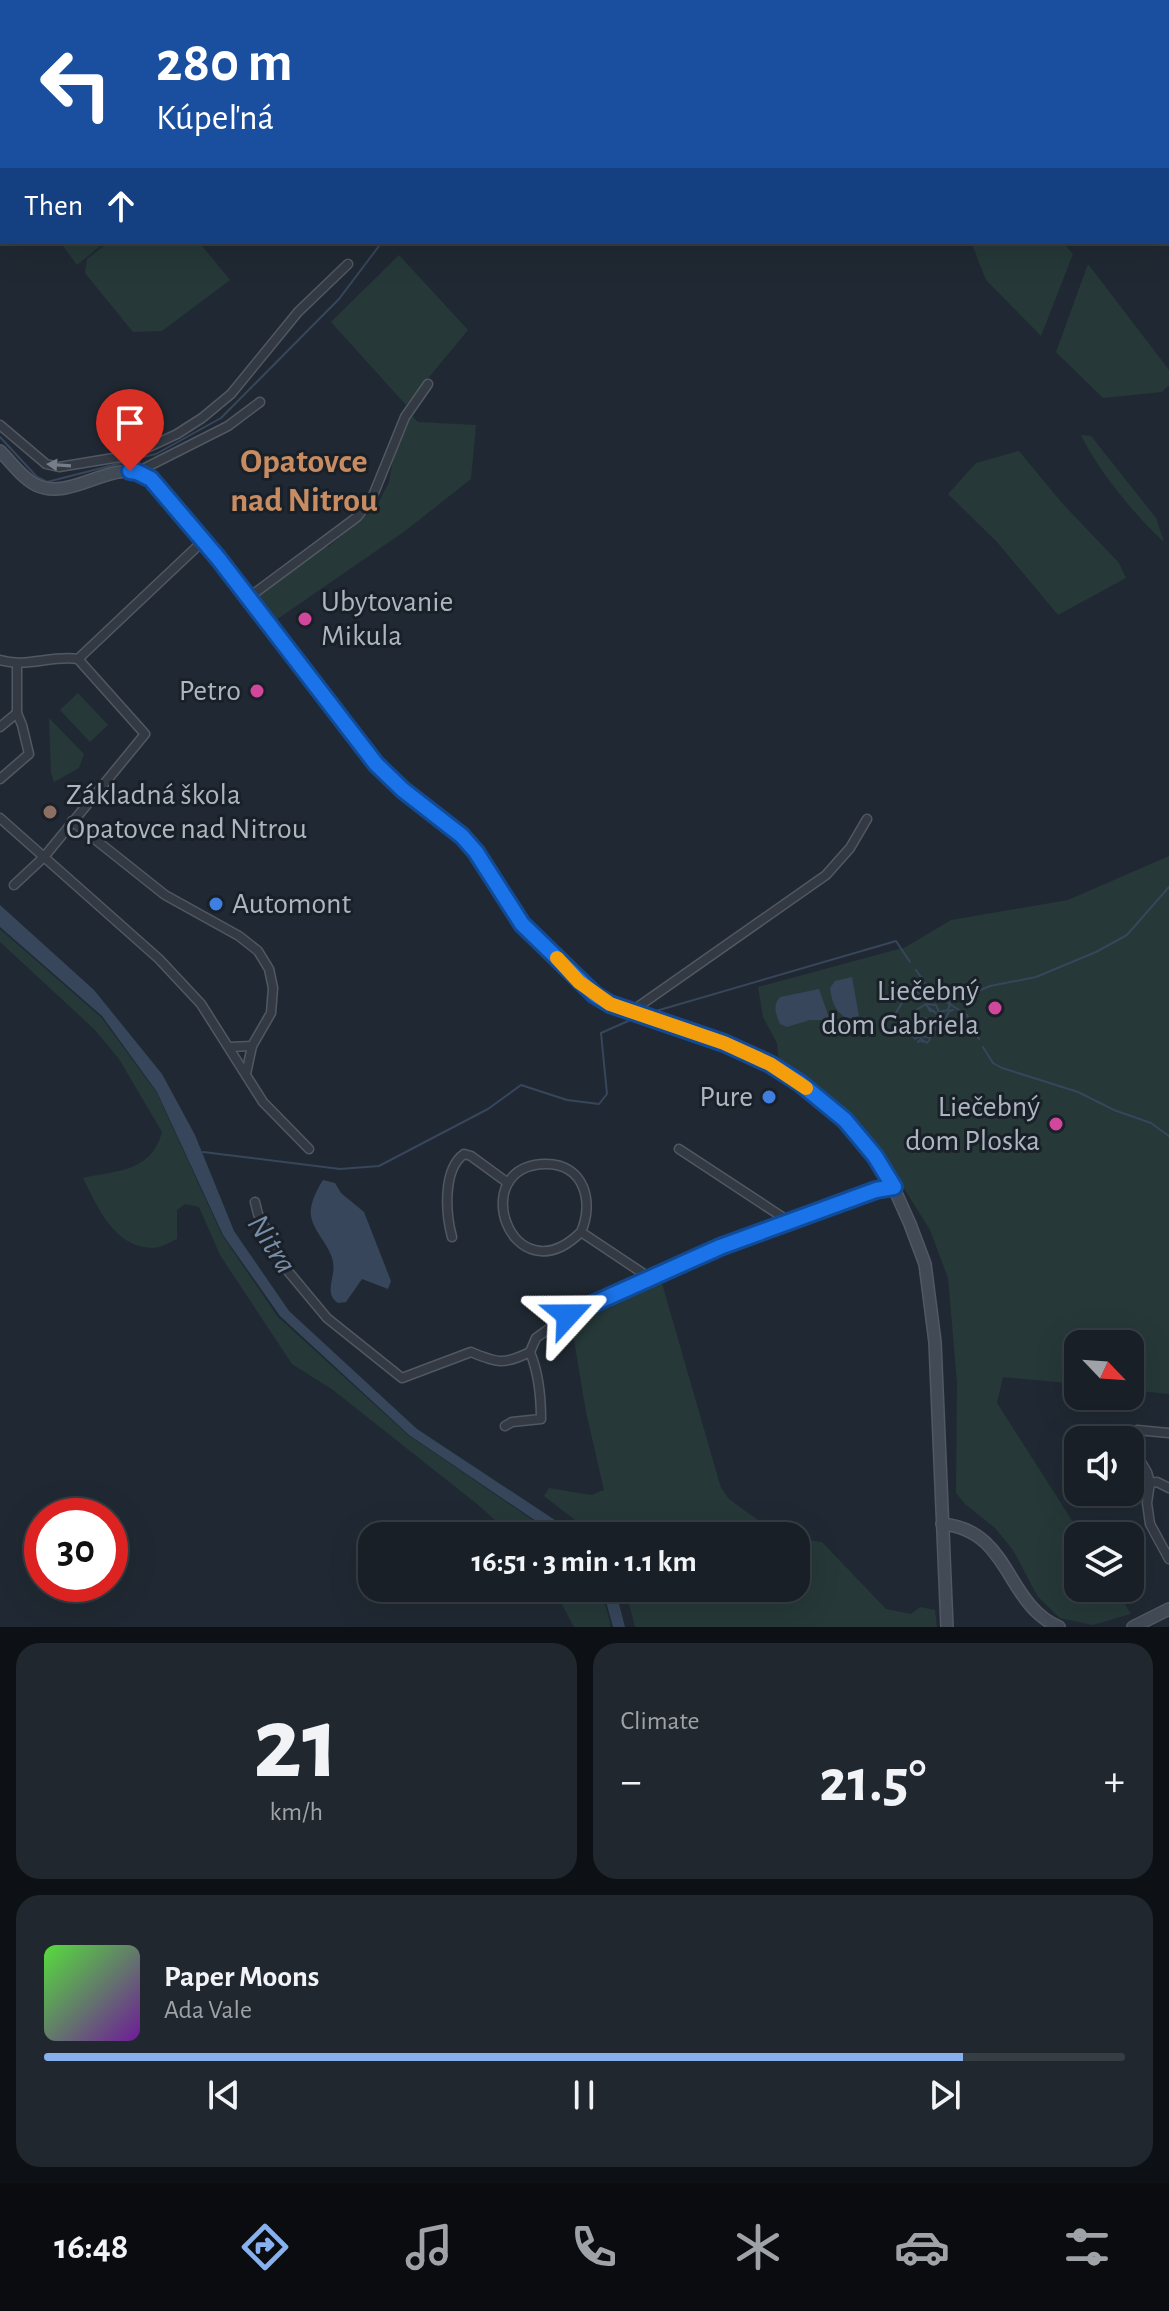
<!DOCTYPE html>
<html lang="en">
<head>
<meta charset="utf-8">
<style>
  :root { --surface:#181f26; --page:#21272e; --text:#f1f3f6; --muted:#9fa2a7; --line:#363d43; --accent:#87b0ed }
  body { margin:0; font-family:"Alegreya Sans",sans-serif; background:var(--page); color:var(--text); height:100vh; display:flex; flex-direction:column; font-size:30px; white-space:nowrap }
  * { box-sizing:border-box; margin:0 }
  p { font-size:26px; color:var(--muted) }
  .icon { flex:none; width:44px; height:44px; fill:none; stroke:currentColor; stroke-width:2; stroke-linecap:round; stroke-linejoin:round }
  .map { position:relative; height:1627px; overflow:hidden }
  .panel { display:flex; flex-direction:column; gap:16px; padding:16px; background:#0d1115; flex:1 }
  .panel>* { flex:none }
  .guide { position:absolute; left:0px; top:0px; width:1170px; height:244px; box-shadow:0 8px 32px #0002,0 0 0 2px var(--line); background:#1a4fa0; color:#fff; overflow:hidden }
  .needle { width:52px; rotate:115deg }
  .tools { position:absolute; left:1064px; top:1330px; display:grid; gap:16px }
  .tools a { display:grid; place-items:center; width:80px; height:80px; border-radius:16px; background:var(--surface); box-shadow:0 8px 32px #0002,0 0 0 2px var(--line); font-size:40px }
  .speed { position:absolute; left:24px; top:1498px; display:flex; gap:16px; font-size:40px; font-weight:700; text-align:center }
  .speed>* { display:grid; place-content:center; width:104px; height:104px; border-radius:50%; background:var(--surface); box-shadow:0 8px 32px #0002,0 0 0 2px var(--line); line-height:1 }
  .speed .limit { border:12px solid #d22; background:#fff; color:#111 }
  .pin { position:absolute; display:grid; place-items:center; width:68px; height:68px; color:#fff; margin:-82px -34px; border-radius:50% 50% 50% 0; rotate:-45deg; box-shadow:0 0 8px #0007 }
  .pin .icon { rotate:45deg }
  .me { position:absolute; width:88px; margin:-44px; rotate:66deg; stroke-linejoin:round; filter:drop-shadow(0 0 6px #0008) }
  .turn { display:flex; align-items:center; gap:28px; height:168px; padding:0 24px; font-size:36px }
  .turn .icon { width:104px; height:104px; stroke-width:2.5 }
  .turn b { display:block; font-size:56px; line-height:68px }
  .then { display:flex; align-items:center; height:76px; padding:0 24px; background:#0003; gap:16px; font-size:30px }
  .big { font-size:60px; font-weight:700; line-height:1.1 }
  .panel .card { flex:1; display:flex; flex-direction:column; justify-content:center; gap:12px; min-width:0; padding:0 28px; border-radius:24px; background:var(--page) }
  .panel .dial { align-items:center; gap:0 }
  .dial b { font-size:104px; line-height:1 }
  .song { display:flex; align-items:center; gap:24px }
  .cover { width:96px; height:96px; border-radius:12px; background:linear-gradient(135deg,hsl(110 70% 55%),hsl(280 70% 35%)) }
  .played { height:8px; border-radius:4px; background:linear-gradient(90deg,var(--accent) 85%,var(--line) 85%) }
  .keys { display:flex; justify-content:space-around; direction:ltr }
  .heat { display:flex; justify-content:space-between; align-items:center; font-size:44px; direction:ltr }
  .panel .tiles { flex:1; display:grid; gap:16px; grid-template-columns:1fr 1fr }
  .card:last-child { grid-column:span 2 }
  .trip { position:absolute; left:358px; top:1522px; width:452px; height:80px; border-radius:24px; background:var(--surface); box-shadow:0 8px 32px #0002,0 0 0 2px var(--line); font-weight:700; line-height:80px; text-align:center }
  .menu { display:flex; height:128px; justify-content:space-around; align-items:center; background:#0a0c0f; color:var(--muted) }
  .menu .icon { width:56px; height:56px }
  .menu .on { color:var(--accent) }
  .menu b { font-size:36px; color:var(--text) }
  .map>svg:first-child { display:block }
  .green { fill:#263838 }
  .water { fill:#37465b }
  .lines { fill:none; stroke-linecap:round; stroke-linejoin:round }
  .stream { stroke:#37465b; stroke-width:2 }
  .street-casing { stroke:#515862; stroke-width:11 }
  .secondary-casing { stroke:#515862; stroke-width:14 }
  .street { stroke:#333a44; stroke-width:8 }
  .secondary { stroke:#424a56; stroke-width:11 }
  .oneway { fill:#767e89 }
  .route-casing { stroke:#114b97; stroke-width:20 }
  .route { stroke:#1a73e8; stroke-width:14 }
  .slow { stroke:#f59e0b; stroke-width:14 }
  .hotel-dot { fill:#d1479c; stroke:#192028; stroke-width:3 }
  .education-dot { fill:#8d6e63; stroke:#192028; stroke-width:3 }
  .shop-dot { fill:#3f7fe0; stroke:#192028; stroke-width:3 }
  .labels { text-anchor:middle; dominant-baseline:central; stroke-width:6; stroke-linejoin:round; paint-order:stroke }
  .poi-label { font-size:30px; fill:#adb5c1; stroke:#192028; text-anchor:end }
  .water-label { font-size:32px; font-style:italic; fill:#788da7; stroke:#192028 }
  .quarter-label { font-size:34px; font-weight:bold; fill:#c78c62; stroke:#192028 }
</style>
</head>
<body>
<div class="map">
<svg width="1169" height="1627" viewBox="0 0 1169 1627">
  <rect width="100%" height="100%" fill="#202933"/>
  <g class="green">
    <path d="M60,242H105L77,265Z"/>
    <path d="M109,242H199L230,280L162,331L133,332L85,273L87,259Z"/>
    <path d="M971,242H1063L1073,254L1041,336L986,280Z"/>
    <path d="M399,255L468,330L406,405L331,322Z"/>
    <path d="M1088,264L1169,370V385L1162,392L1103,398L1056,352Z"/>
    <path d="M411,415L418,422L476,425L471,479L405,531L276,620L259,597L324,547H328L377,506L389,482L393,459Z"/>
    <path d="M1081,435L1091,436L1156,518L1164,542C1136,517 1097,469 1081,435Z"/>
    <path d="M1019,451L1062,503L1119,563L1126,578L1058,615L997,542L948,494L976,463Z"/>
    <path d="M78,693L108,725L90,742L60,710Z"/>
    <path d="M49,718L84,754L79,768L54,782L51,773Z"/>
    <path d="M1169,856V1394L1130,1390V1344H1078V1384L1003,1377L997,1403L1082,1536H1078V1588H1115L1131,1614L1093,1625L1060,1618L1038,1597L1013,1550L995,1528L965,1504L956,1493L957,1382L948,1278L930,1230L883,1155L827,1097L779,1063L777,1043L763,1017L758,987L906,947L951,920L1068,900Z"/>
    <path d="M0,929L101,1017L157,1093L222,1235L278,1317L408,1435L556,1536H513L477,1504L333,1390L292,1364L220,1255L199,1207L185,1204L177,1210V1239C170,1242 160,1248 153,1248C113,1247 98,1207 83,1178C119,1170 151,1172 162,1132L119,1059L94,1029L0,942Z"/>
    <path d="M661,1280L721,1488L729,1499L780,1536H590L584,1527L544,1496L549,1488L591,1495L604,1490L586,1412L574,1340L568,1331L577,1325L573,1317Z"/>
    <path d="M796,1539L822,1542L886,1609L911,1614L920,1607L935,1610L937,1627H635L627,1596L622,1588H796Z"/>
    <path d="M553,1588H594L606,1607L611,1627H574Z"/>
  </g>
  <g class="water">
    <path d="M0,905L94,990L162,1074L195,1135L234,1231L289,1311L417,1429L579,1536H558L409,1435L280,1316L223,1235L157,1092L102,1016L0,927Z"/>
    <path d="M852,977L859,1016L847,1019C835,1011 832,1003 830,988L835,981Z"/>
    <path d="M819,989L830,1020H810L787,1027L780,1024C776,1014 772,1006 780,997Z"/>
    <path d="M323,1180L335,1183L341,1193L364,1212L391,1281L388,1289L362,1279L346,1302L338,1303C323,1293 336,1277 333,1262C330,1245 314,1233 311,1216C309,1205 317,1189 323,1180Z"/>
    <path d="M596,1588H611L618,1600L625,1627H613L607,1605Z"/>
  </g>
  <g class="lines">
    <g class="stream">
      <path d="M676,2L677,0"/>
      <path d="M0,437L37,477L47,482L129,461"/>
      <path d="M135,459L156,454L221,418L339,299L382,242"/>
      <path d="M916,970L932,993L967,1015L979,1039"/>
      <path d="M941,1002L957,1000L990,986L1036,977L1096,952L1127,935L1169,887"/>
      <path d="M926,1004L936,1005L939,1012L948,1010L951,1001"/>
      <path d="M928,1007L938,1015L942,1014L943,1011"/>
      <path d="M649,1013L896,941L910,962"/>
      <path d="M891,1015L903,1023L915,1039L920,1036L930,1038L933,1030L939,1028L940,1020H945L949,1011L953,1010"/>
      <path d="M894,1016L909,991L915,990L926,1000L936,998"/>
      <path d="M914,1016L916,1010L926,1004L930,1011H934"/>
      <path d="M912,1022L928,1030L938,1027"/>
      <path d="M918,1022L925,1021L938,1024"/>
      <path d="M907,1025L914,1017L939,1020"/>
      <path d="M919,1037L927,1043L930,1039"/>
      <path d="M918,1042L920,1040L923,1042"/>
      <path d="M983,1047L993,1063L1002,1068L1078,1092L1114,1110L1151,1123L1169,1136"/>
      <path d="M203,1152L340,1169L379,1166L488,1109L521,1085L567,1100L599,1104L607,1094L601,1033L635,1018"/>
    </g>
    <g class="street-casing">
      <g id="street">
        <path d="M0,425L46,464L59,467L132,455L177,434L202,418L231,394L298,312L348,264"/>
        <path d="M132,455L137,472L228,426L260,402"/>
        <path d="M248,598L357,517L372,498L405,417L428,384"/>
        <path d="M78,659L203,541"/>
        <path d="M0,660C26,668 51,655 78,659L145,734L44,857L159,959L201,1004L263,1102L309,1149"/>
        <path d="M0,727L17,713"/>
        <path d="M0,779L29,754L22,725L17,713V664"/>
        <path d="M0,818L44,857L14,885"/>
        <path d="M72,821L165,895L239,936L258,951L269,969L273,988L271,1013L252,1046L246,1074"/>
        <path d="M632,1011L826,875L850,848L867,819"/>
        <path d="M229,1047L252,1046"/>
        <path d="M679,1149L790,1222"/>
        <path d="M255,1202L258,1214L287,1270L327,1318L402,1378L471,1352C497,1363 504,1365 530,1352"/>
        <path d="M581,1232C512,1300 464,1165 546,1164C585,1164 594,1203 581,1232L650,1278"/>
        <path d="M452,1237C446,1215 442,1170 464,1154L471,1156L508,1183"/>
        <path d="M505,1426L512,1422L541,1419C541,1396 539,1374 530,1352L536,1338L568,1315L720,1247L876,1190L894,1187"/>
        <path d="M1126,1436L1137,1430L1169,1433"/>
        <path d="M1130,1444L1147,1472L1150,1483L1147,1503L1150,1524L1169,1559"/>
        <path d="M1150,1483L1157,1482L1169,1488"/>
      </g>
    </g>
    <g class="secondary-casing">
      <g id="secondary">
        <path d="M0,451C11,462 22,478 36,485C73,503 116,453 151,479L218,558L376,764L403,790L462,836L476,852L522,924L595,995L610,1004L724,1043L770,1064L800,1083L845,1120L888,1175L910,1224L925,1264L935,1342L947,1627"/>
        <path d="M942,1524C1011,1530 1005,1604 1059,1627"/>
        <path d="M1133,1627L1169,1609"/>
      </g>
    </g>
    <use href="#street" class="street"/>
    <use href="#secondary" class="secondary"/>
  </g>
  <defs><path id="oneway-solid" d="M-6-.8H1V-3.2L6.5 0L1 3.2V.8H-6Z" transform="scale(2)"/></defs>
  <use class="oneway" href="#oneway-solid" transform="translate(59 465) rotate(-176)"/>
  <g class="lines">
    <g class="route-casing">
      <path id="route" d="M130,471L137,472L151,479L218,558L376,764L403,790L462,836L476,852L522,924L595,995L610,1004L724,1043L770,1064L800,1083L845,1120L875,1156L894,1187L876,1190L720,1247L568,1315"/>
    </g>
    <use href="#route" class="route"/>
    <path class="slow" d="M557,958L579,982L610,1004L724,1043L770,1064L806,1088"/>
  </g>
  <g class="hotel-dot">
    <circle cx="305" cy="619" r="8"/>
    <circle cx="257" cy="691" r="8"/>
    <circle cx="995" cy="1008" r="8"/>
    <circle cx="1056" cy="1124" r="8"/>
  </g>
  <circle class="education-dot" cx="50" cy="812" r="8"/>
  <g class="shop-dot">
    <circle cx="216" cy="904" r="8"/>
    <circle cx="769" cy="1097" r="8"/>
  </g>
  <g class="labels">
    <g class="poi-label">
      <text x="321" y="602" text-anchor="start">Ubytovanie<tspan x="321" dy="34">Mikula</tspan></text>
      <text x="241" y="691">Petro</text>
      <text x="66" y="795" text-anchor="start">Základná škola<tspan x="66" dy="34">Opatovce nad Nitrou</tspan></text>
      <text x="232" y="904" text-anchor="start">Automont</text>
      <text x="979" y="991">Liečebný<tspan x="979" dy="34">dom Gabriela</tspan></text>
      <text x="753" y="1097">Pure</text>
      <text x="1040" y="1107">Liečebný<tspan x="1040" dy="34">dom Ploska</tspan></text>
    </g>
    <g class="water-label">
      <text transform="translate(272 1244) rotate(57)">Nitra</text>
    </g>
    <g class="quarter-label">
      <text x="304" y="462">Opatovce<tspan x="304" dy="39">nad Nitrou</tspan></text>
    </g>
  </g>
</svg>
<div class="tools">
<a><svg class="needle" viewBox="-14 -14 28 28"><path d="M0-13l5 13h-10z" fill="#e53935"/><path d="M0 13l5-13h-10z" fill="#9fa2a7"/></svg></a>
<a><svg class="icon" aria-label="sound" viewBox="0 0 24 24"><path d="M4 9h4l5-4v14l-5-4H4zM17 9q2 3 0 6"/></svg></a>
<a><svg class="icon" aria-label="layers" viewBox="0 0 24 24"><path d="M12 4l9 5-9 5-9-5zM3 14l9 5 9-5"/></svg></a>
</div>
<div class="speed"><div class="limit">30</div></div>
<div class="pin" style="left:130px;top:471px;background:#d93025"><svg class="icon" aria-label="arrive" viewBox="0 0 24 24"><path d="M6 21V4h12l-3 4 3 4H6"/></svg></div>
<svg class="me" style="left:568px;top:1315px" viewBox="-20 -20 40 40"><path d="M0-17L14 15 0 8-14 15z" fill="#1a73e8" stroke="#fff" stroke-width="4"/></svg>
<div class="trip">16:51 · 3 min · 1.1 km</div>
<div class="guide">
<div class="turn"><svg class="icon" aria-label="left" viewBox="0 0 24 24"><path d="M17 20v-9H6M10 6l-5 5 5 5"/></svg><div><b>280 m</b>Kúpeľná</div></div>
<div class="then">Then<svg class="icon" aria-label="ahead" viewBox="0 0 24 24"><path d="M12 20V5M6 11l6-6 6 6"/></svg></div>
</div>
</div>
<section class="panel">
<div class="tiles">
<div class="card dial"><b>21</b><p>km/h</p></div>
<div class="card"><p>Climate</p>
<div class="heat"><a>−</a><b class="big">21.5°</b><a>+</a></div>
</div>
<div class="card">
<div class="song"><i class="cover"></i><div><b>Paper Moons</b><p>Ada Vale</p></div></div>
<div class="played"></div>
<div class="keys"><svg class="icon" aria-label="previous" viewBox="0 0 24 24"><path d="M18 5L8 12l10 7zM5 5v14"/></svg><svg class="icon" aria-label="pause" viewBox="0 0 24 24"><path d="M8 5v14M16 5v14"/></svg><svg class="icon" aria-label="next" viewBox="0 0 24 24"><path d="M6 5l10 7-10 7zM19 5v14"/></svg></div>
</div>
</div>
</section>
<nav class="menu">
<b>16:48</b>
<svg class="icon on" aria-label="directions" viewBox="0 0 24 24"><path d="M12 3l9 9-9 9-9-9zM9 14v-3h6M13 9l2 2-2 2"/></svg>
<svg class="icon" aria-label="music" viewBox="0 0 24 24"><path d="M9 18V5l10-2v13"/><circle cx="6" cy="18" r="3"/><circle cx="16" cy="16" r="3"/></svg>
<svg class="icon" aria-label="phone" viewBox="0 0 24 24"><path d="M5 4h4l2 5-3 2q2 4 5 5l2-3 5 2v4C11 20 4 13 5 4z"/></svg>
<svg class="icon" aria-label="climate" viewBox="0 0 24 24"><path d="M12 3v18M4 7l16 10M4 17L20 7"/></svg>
<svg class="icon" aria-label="car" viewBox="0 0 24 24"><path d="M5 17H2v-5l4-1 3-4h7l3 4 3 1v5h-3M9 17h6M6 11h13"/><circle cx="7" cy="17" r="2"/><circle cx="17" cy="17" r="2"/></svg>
<svg class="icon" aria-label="filters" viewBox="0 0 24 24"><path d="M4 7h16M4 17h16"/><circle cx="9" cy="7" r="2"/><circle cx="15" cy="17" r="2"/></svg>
</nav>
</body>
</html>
